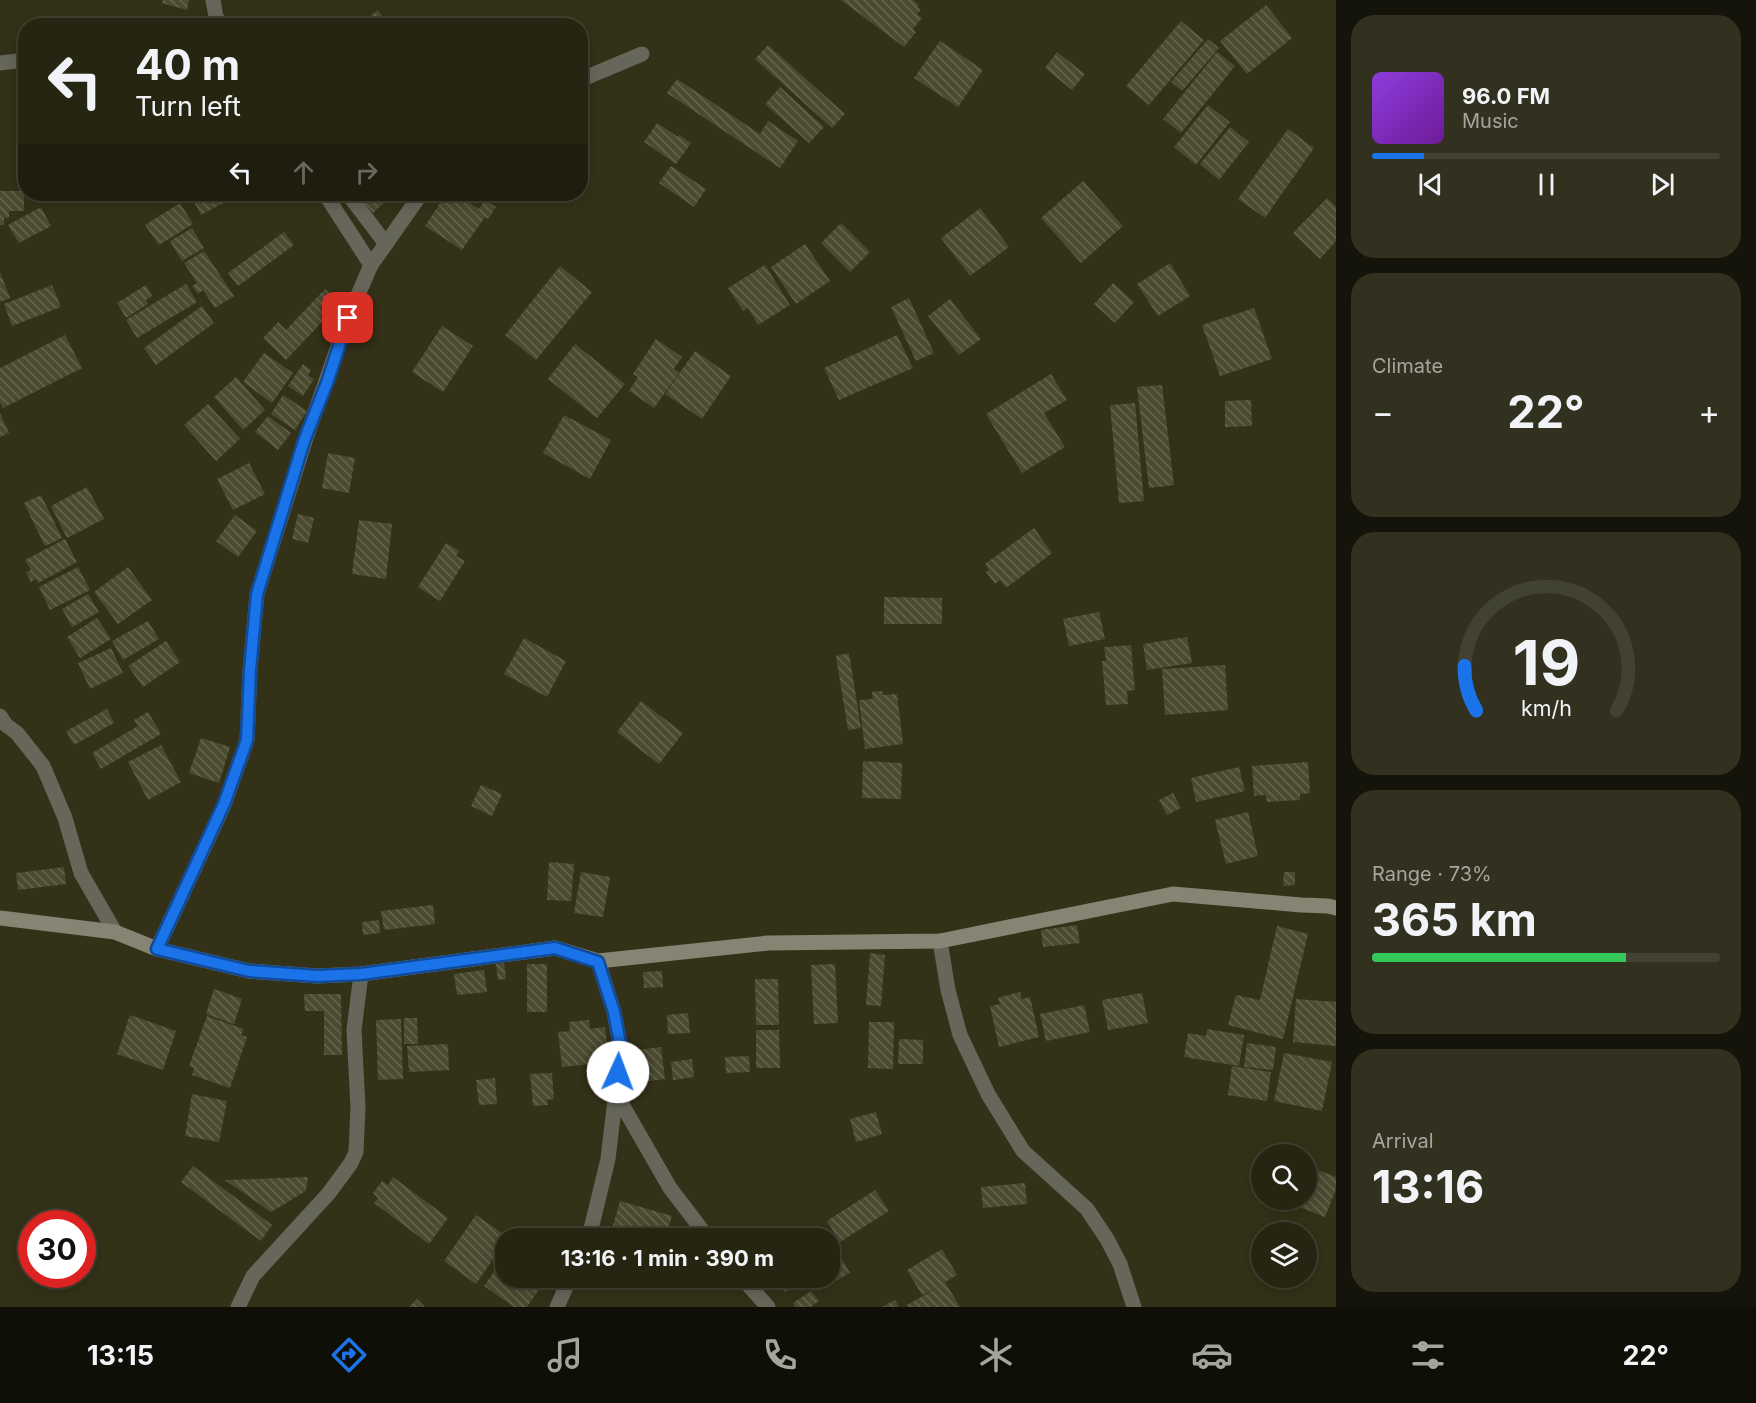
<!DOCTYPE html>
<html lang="en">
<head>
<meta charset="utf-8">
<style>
  :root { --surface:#262512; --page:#323120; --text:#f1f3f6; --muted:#a4a59f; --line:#424232; --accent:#1a73e8 }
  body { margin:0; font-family:Inter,sans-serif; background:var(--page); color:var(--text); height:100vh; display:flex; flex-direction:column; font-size:22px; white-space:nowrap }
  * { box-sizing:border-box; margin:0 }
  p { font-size:20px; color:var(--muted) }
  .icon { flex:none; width:33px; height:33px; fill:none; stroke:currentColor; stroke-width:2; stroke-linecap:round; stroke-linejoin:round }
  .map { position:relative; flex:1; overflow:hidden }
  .details { display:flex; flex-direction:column; gap:15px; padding:15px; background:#15140a; width:420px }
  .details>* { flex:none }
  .guide { position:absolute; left:18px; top:18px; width:570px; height:183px; border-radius:24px; box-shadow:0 3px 15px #0003,0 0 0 2px var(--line); background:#262512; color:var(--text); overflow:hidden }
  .buttons { position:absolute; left:1251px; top:1144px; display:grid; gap:12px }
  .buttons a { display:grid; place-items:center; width:66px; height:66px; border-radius:50%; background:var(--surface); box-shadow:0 3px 15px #0003,0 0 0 2px var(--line); font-size:30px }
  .speed { position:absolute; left:18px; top:1210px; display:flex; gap:12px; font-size:30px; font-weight:700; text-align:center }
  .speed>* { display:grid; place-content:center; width:78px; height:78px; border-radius:50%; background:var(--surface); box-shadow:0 3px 15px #0003,0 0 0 2px var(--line); line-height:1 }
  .speed .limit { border:9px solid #d22; background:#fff; color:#111 }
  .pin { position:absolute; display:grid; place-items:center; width:51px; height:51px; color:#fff; margin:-26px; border-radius:12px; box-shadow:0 3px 9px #0006 }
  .me { position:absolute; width:66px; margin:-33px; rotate:2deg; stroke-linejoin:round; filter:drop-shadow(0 0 4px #0008) }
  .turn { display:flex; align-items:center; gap:21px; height:126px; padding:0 18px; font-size:27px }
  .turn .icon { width:78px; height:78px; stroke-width:2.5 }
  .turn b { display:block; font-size:42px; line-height:51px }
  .lanes { display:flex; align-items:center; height:57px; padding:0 18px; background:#0003; justify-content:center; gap:30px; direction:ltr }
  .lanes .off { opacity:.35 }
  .big { font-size:45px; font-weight:700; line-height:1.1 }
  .details .widget { flex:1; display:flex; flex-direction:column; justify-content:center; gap:9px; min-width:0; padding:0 21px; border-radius:24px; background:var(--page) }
  .details .dial { align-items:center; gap:0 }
  .dial svg { height:156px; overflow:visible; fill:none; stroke:var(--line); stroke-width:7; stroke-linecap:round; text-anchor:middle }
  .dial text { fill:var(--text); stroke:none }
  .song { display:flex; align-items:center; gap:18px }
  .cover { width:72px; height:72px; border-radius:9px; background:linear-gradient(135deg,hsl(270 70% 55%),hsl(280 70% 35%)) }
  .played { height:6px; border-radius:3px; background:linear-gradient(90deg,var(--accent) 15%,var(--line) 15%) }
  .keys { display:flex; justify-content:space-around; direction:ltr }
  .heat { display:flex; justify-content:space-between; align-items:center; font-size:33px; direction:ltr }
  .charge { height:9px; border-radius:4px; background:linear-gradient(90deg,#34c759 73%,var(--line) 0) }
  .trip { position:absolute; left:495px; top:1228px; width:345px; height:60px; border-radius:24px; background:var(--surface); box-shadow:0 3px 15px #0003,0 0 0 2px var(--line); font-weight:700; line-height:60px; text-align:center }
  .menu { display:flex; height:96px; justify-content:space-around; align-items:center; background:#0f0f07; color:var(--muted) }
  .menu .icon { width:42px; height:42px }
  .menu .active { color:var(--accent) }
  .menu b { font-size:27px; color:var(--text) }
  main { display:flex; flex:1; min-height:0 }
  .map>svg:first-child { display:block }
  .building { fill:url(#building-back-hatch) }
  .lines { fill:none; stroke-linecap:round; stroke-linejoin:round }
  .street { stroke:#67665b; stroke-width:15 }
  .secondary { stroke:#868472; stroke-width:15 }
  .route-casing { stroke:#114b97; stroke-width:15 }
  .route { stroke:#1a73e8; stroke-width:10 }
</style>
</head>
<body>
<main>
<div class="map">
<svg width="1336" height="1307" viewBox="0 0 1336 1307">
  <defs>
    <pattern id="building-back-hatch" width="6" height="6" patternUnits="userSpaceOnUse" patternTransform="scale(1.5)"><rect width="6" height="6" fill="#4c4a31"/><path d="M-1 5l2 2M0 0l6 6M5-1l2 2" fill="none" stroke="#65644e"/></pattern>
  </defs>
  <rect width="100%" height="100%" fill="#333118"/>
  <g class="building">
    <path d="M163,0H189L187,10L162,3Z"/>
    <path d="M841,0H913L919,5L917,7L921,10L917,14L922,18L913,29L916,32L904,47Z"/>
    <path d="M1266,5L1292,38L1247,74L1220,41Z"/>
    <path d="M378,10L389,26H357Z"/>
    <path d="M1181,21L1204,40L1149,105L1126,86Z"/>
    <path d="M1208,39L1219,48L1182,91L1171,82Z"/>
    <path d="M940,41L983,70L958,107L914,78Z"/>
    <path d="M768,45L845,114L832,128L755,59Z"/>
    <path d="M1057,52L1085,74L1072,90L1045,68Z"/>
    <path d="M1217,52L1235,66L1181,133L1163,119Z"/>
    <path d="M677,79L760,134L768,121L798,141L780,168L667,93Z"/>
    <path d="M780,87L824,127L809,143L765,104Z"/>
    <path d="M1208,105L1230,122L1196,165L1174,147Z"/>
    <path d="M657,123L678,137L679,135L691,143L676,164L644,142Z"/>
    <path d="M1230,127L1249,142L1219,180L1200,164Z"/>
    <path d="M1288,129L1314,148L1265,218L1238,199Z"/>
    <path d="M671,166L706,189L694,207L659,183Z"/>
    <path d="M1083,181L1123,226L1081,263L1041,218Z"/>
    <path d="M0,191H24V211H9V218H4V225H0Z"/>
    <path d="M190,194H223L227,201L201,215Z"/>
    <path d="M360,194H387L385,196L388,199L373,213L357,196Z"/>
    <path d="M446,194H455L479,209L485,200L496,207L488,219L485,217L462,250L425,226Z"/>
    <path d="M1327,198L1336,207V241L1320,259L1293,233Z"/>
    <path d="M180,203L193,224L159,245L145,225Z"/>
    <path d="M41,207L51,226L19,243L8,225Z"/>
    <path d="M980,208L1009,247L970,276L941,238Z"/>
    <path d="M841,223L870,252L850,272L821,243Z"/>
    <path d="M192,228L204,248L182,261L170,241Z"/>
    <path d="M284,232L294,245L238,286L228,273Z"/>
    <path d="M805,244L830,281L796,304L771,267Z"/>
    <path d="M204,251L234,296L215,308L203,290L198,294L192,286L197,283L184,263Z"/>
    <path d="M1170,263L1190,296L1158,316L1137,284Z"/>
    <path d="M765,265L790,305L758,325L748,308L743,311L728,288Z"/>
    <path d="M560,266L592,292L536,360L505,335Z"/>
    <path d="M0,272L10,298L0,302Z"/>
    <path d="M1113,283L1134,302L1115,323L1094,304Z"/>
    <path d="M186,284L197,302L137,338L126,320Z"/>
    <path d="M52,285L61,307L12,326L4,304Z"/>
    <path d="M146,285L152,296L146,300L148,304L126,318L117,303Z"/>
    <path d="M325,289L340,303L286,360L263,338L278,322L286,330Z"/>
    <path d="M909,298L934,353L916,361L891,307Z"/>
    <path d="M950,299L981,339L959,355L928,316Z"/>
    <path d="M202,306L214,323L156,365L144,348Z"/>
    <path d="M1254,308L1272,359L1220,376L1202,325Z"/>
    <path d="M442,326L473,346L443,392L412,372Z"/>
    <path d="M65,335L82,368L3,408L0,402V368Z"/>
    <path d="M897,335L913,368L839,400L824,368Z"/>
    <path d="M656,339L682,357L674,369L679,373L654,408L629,391L638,377L633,374Z"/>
    <path d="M575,344L625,384L597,418L548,379Z"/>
    <path d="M695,351L731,376L702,419L665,394Z"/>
    <path d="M264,353L293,373L272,403L243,382Z"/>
    <path d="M303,364L311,370L308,375L314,379L303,396L288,386Z"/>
    <path d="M1051,374L1067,400L1044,413L1065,447L1022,473L986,414Z"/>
    <path d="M236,377L265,410L243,430L214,397Z"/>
    <path d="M1162,385L1174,485L1149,488L1137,387Z"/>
    <path d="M283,395L307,411L295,430L271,414Z"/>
    <path d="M1251,400L1252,426L1225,427V401Z"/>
    <path d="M1135,403L1144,501L1119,503L1110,405Z"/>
    <path d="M208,404L240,439L216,461L184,425Z"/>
    <path d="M0,413L9,433L0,437Z"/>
    <path d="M564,415L611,440L590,479L543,453Z"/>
    <path d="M268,416L291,433L278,450L255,432Z"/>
    <path d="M328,453L355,458L349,493L322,488Z"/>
    <path d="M249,463L265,494L233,510L217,479Z"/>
    <path d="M87,487L104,519L67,538L51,506Z"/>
    <path d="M41,495L62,538L45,546L24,503Z"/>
    <path d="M298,514L314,518L308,543L292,539Z"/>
    <path d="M235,515L257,531L238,557L216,541Z"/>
    <path d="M359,520L392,524L386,579L352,574Z"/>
    <path d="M1034,528L1052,553L1006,588L1000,580L995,584L986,572L989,570L985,564Z"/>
    <path d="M65,539L77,562L38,583L36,579L31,582L26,572L31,570L25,560Z"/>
    <path d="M446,543L459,551L456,556L465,561L440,601L418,587Z"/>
    <path d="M78,567L90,590L50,610L39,587Z"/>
    <path d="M128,567L152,600L118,624L94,592Z"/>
    <path d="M88,594L99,612L72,627L62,609Z"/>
    <path d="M884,597L942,598V624H884Z"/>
    <path d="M1099,612L1105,639L1069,646L1063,619Z"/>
    <path d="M97,618L111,639L80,658L67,637Z"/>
    <path d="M148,621L159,639L123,660L112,641Z"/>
    <path d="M1187,637L1192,663L1147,670L1143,644Z"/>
    <path d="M524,638L566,661L547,697L504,674Z"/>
    <path d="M166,641L180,662L143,687L128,666Z"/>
    <path d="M1131,645L1135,690L1127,691L1128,704L1106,705L1102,661H1106L1104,647Z"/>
    <path d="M111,648L123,673L90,689L78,663Z"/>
    <path d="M849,653L861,728L848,730L836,656Z"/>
    <path d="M1225,665L1228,710L1165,715L1162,669Z"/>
    <path d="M882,691L883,695L897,694L903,744L865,749L859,700L873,699L872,692Z"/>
    <path d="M641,701L683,733L659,764L617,732Z"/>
    <path d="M107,709L114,723L74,745L66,731Z"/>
    <path d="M148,712L161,734L101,769L92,753L138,726L134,720Z"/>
    <path d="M201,738L230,747L219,783L189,773Z"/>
    <path d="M161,745L181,782L148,800L128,762Z"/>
    <path d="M863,761L902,763L901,799L862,798Z"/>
    <path d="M1308,762L1310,793L1300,794V800L1267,802L1266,795L1254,796L1252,766Z"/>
    <path d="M1239,767L1245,791L1196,802L1191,778Z"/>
    <path d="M481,785L502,794L492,816L471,806Z"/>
    <path d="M1173,793L1181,808L1167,815L1159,800Z"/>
    <path d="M1248,812L1258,856L1226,864L1215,820Z"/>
    <path d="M549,862L574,864L571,901L547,900Z"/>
    <path d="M64,867L66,884L18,890L16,873Z"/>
    <path d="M581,872L610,877L603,917L574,913Z"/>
    <path d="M1284,872H1295V885L1283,886Z"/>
    <path d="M433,905L435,924L384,930L381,911Z"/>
    <path d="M379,920L380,933L363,935L362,922Z"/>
    <path d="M1077,925L1080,943L1043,947L1041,930Z"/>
    <path d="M1277,926L1308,934L1283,1039L1228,1025L1236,995L1260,1000Z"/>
    <path d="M870,953L885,955L881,1006L866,1005Z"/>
    <path d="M504,963L506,979L498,980L496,964Z"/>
    <rect x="527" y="964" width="20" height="48"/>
    <path d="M835,964L838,1023L814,1024L811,965Z"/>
    <path d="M484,970L487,992L457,995L454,974Z"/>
    <path d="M662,971L663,987L644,988L643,972Z"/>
    <path d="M755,979H778L779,1025H756Z"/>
    <path d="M214,989L242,999L234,1024L206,1014Z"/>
    <path d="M1020,992L1022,999L1030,997L1039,1037L999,1047L990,1006L1000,1004L998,998Z"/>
    <path d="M1142,993L1148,1023L1108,1030L1102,1000Z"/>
    <path d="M304,994H341L342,1055H324V1011H305Z"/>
    <path d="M1296,999L1336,1002V1046L1293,1042Z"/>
    <path d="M1084,1005L1090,1032L1046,1041L1040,1014Z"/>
    <path d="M688,1013L690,1033L668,1034L667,1015Z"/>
    <path d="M130,1015L176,1031L163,1070L117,1054Z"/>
    <path d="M207,1016L244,1029L241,1035L247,1037L230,1088L192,1075L194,1068L189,1066Z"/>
    <path d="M404,1018H417L418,1044H404Z"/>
    <path d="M401,1019L403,1079L378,1080L376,1020Z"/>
    <path d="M589,1020L590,1029L605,1027L609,1062L562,1067L558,1032L570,1031L569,1022Z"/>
    <path d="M869,1022H894L893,1069L868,1068Z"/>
    <path d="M1207,1029L1244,1035L1239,1066L1184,1057L1188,1033L1206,1036Z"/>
    <path d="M756,1030H779L780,1068H756Z"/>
    <path d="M899,1039L923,1040V1064H898Z"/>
    <path d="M1247,1043L1276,1047L1273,1070L1244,1067Z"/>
    <path d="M448,1044L449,1070L409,1072L407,1046Z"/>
    <path d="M661,1047L665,1079L642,1082L637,1050Z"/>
    <path d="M1284,1053L1332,1062L1322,1111L1274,1101Z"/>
    <path d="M749,1056L750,1072L726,1073L725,1057Z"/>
    <path d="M692,1059L694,1077L673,1080L671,1062Z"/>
    <path d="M1232,1066L1271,1072L1267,1101L1228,1095Z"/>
    <path d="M552,1073L554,1099L547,1100L548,1105L533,1106L530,1074Z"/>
    <path d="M495,1078L497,1104L479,1105L476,1080Z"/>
    <path d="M192,1094L227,1101L219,1142L185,1136Z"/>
    <path d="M876,1112L882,1134L856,1142L850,1119Z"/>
    <path d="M193,1166L272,1225L261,1241L181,1182Z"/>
    <path d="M1311,1167L1336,1177V1189L1325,1217L1297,1206L1299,1200H1306V1180Z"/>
    <path d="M308,1177L306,1191L271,1212L225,1180Z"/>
    <path d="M393,1177L448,1218L429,1244L374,1203L378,1198L373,1193L382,1181L388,1185Z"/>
    <path d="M1025,1183L1027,1204L983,1208L981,1187Z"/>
    <path d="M875,1190L889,1211L840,1242L827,1221Z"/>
    <path d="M620,1201L672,1216L665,1239H609Z"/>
    <path d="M476,1215L508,1237L476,1284L444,1261Z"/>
    <path d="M942,1249L957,1275L945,1282L960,1307H908L907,1305L940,1286L922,1295L907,1270Z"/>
    <path d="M839,1254L850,1273L818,1291L811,1278H830V1259Z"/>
    <path d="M506,1255V1278H547L527,1307H514L484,1286Z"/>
    <path d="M774,1278H803L785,1292Z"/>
    <path d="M811,1291L819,1301L811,1307H795L793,1303Z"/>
    <path d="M417,1299L425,1307H409Z"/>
    <path d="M895,1300L899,1307H882Z"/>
  </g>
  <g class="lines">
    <g class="street">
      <path d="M213,0L216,17L223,26"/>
      <path d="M0,63L26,60"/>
      <path d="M580,80L642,54"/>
      <path d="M325,194L371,265"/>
      <path d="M348,194L386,244"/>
      <path d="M0,716L6,725L17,733L43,766L65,818L81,873L115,932"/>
      <path d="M940,941L948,990L960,1035L988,1094L1023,1151L1087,1209L1107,1239L1120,1264L1134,1307"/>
      <path d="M157,949L224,805L247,740L250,670L257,594L305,441L348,318L371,265L421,194"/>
      <path d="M616,1094L670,1188L709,1239"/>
      <path d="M586,1239L592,1225L608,1159L621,1049L614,1012L598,961"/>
      <path d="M742,1278L768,1307"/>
      <path d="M238,1307L253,1276L329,1193L351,1163L356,1152L358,1107L354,1030L361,974"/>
      <path d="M557,1307L570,1278"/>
    </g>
    <path class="secondary" d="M0,918L115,932L157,949L249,971L317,976L361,974L555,948L598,961L768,943L940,941L1173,894L1301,905L1328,906L1336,908"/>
  </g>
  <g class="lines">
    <g class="route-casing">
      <path id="route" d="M348,318L328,380L304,441L257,594L250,670L247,740L224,804L157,949L249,971L317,976L361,974L555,948L598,962L614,1012L621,1049L618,1072"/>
    </g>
    <use href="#route" class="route"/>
  </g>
</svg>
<div class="buttons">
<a><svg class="icon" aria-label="search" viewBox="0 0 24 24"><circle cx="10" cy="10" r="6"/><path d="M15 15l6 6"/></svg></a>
<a><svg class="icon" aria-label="layers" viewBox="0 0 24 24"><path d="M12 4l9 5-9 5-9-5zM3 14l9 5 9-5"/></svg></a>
</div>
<div class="speed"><div class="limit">30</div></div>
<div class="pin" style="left:348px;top:318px;background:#d93025"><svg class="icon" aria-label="arrive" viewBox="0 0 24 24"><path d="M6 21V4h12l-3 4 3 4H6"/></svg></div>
<svg class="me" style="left:618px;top:1072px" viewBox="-20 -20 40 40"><circle r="19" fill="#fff"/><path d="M0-13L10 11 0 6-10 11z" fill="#1a73e8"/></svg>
<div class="trip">13:16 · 1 min · 390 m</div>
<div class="guide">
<div class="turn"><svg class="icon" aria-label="left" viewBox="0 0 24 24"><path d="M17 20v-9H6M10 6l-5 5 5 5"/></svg><div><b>40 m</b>Turn left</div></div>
<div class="lanes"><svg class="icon" aria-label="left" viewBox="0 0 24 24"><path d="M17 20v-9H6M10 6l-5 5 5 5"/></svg><svg class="icon off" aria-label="ahead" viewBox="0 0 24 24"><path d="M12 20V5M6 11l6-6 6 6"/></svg><svg class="icon off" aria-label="right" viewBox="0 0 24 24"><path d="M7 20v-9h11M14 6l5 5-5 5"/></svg></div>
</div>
</div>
<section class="details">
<div class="widget">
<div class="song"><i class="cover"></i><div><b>96.0 FM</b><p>Music</p></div></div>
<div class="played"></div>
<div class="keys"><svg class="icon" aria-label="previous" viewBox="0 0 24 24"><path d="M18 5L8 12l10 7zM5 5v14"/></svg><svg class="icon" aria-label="pause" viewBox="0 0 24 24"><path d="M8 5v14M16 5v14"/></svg><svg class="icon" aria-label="next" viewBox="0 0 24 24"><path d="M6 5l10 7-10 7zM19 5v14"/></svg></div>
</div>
<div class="widget"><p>Climate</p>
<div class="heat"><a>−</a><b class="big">22°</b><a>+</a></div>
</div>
<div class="widget dial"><svg viewBox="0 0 100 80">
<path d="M14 69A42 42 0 1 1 86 69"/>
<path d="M14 69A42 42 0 0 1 8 46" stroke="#1a73e8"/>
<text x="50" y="56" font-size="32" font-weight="700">19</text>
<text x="50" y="72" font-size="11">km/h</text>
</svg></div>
<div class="widget"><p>Range · 73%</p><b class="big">365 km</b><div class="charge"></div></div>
<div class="widget"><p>Arrival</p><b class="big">13:16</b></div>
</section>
</main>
<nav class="menu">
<b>13:15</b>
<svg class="icon active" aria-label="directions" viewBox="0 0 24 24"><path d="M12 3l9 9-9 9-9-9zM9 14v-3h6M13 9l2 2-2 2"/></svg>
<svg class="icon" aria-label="music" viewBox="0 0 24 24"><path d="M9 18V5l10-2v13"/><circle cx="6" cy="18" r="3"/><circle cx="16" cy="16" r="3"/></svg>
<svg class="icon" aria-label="phone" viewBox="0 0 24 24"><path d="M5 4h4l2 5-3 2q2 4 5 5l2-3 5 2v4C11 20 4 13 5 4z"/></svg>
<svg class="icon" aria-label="climate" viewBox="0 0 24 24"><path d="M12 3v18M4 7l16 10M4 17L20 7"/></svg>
<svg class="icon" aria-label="car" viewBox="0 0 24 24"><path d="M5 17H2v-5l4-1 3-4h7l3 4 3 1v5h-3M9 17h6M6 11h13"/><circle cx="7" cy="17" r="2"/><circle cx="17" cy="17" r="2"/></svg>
<svg class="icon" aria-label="filters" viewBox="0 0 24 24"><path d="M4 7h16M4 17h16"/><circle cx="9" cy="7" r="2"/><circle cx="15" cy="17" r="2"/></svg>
<b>22°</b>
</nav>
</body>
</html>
